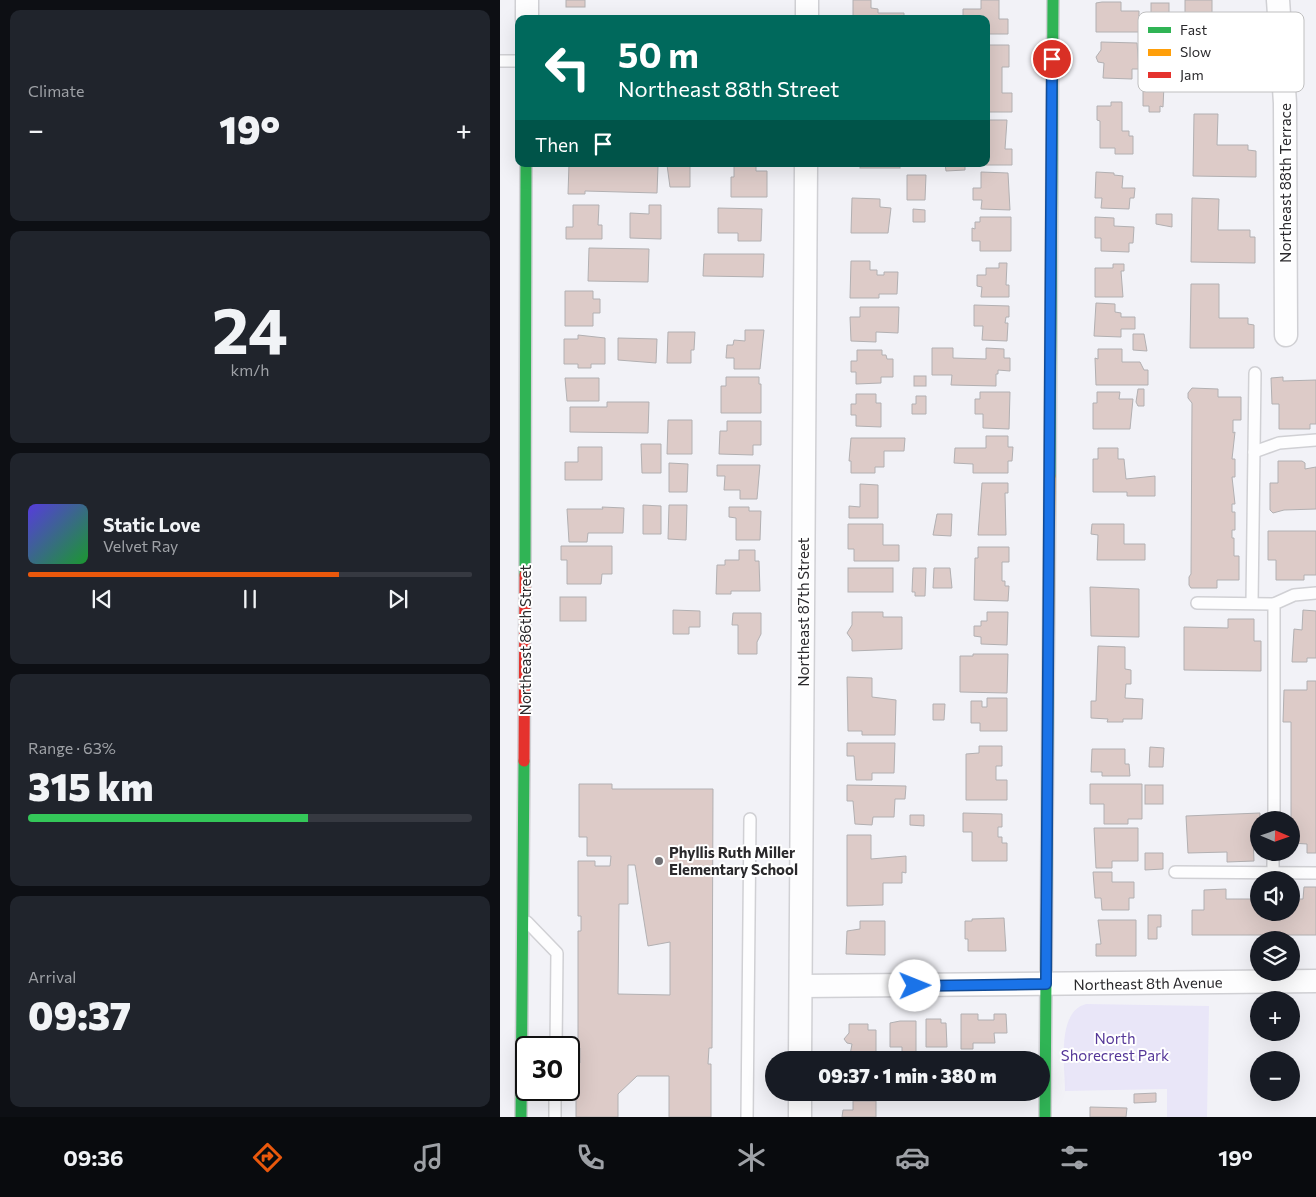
<!DOCTYPE html>
<html lang="en">
<head>
<meta charset="utf-8">
<style>
  :root { --surface:#171b24; --page:#20242c; --text:#f1f3f6; --muted:#9ea1a6; --line:#363941; --accent:#ea580c }
  body { margin:0; font-family:Commissioner,sans-serif; background:var(--page); color:var(--text); height:100vh; display:flex; flex-direction:column; font-size:19px; white-space:nowrap }
  * { box-sizing:border-box; margin:0 }
  p { font-size:16px; color:var(--muted) }
  .icon { flex:none; width:28px; height:28px; fill:none; stroke:currentColor; stroke-width:2; stroke-linecap:round; stroke-linejoin:round }
  .map { position:relative; flex:1; overflow:hidden }
  .drawer { display:flex; flex-direction:column; gap:10px; padding:10px; background:#0d0f14; width:500px }
  .drawer>* { flex:none }
  .hud { position:absolute; left:15px; top:15px; width:475px; height:152px; border-radius:10px; box-shadow:0 5px 20px #0002; background:#00695c; color:#fff; overflow:hidden }
  .needle { width:32px; rotate:92deg }
  .tools { position:absolute; left:750px; top:811px; display:grid; gap:10px }
  .tools a { display:grid; place-items:center; width:50px; height:50px; border-radius:50%; background:var(--surface); box-shadow:0 5px 20px #0002; font-size:25px }
  .speed { position:absolute; left:15px; top:1036px; display:flex; gap:10px; font-size:25px; font-weight:700; text-align:center }
  .speed>* { display:grid; place-content:center; width:65px; height:65px; border-radius:50%; background:var(--surface); box-shadow:0 5px 20px #0002; line-height:1 }
  .speed .limit { border:2px solid #111; border-radius:8px; background:#fff; color:#111 }
  .pin { position:absolute; display:grid; place-items:center; width:42px; height:42px; color:#fff; margin:-21px; border:2px solid #fff; border-radius:50%; box-shadow:0 1px 5px #0007 }
  .me { position:absolute; width:55px; margin:-28px; rotate:89deg; stroke-linejoin:round; filter:drop-shadow(0 0 4px #0008) }
  .turn { display:flex; align-items:center; gap:18px; height:105px; padding:0 20px; font-size:22px }
  .turn .icon { width:65px; height:65px; stroke-width:2.5 }
  .turn b { display:block; font-size:35px; line-height:42px }
  .then { display:flex; align-items:center; height:48px; padding:0 20px; background:#0003; gap:10px; font-size:19px }
  .big { font-size:38px; font-weight:800; line-height:1.1 }
  .drawer .widget { flex:1; display:flex; flex-direction:column; justify-content:center; gap:8px; min-width:0; padding:0 18px; border-radius:10px; background:var(--page) }
  .drawer .dial { align-items:center; gap:0 }
  .dial b { font-size:65px; line-height:1 }
  .song { display:flex; align-items:center; gap:15px }
  .cover { width:60px; height:60px; border-radius:8px; background:linear-gradient(135deg,hsl(250 70% 55%),hsl(130 70% 35%)) }
  .played { height:5px; border-radius:2px; background:linear-gradient(90deg,var(--accent) 70%,var(--line) 70%) }
  .keys { display:flex; justify-content:space-around; direction:ltr }
  .heat { display:flex; justify-content:space-between; align-items:center; font-size:28px; direction:ltr }
  .charge { height:8px; border-radius:4px; background:linear-gradient(90deg,#34c759 63%,var(--line) 0) }
  .trip { position:absolute; left:265px; top:1051px; width:285px; height:50px; border-radius:25px; background:var(--surface); box-shadow:0 5px 20px #0002; font-weight:800; line-height:50px; text-align:center }
  .tabs { display:flex; height:80px; justify-content:space-around; align-items:center; background:#090b0e; color:var(--muted) }
  .tabs .icon { width:35px; height:35px }
  .tabs .active { color:var(--accent) }
  .tabs b { font-size:22px; color:var(--text) }
  main { display:flex; flex:1; min-height:0 }
  .map>svg:first-child { display:block }
  .green { fill:#e9e6f8 }
  .building { fill:#ddcbc8; stroke:#b2b0b2; fill-rule:evenodd }
  .lines { fill:none; stroke-linecap:round; stroke-linejoin:round }
  .lane-casing { stroke:#d0d0d4; stroke-width:14 }
  .street-casing { stroke:#d0d0d4; stroke-width:25 }
  .fast-casing { stroke:#d0d0d4; stroke-width:14 }
  .slow-casing { stroke:#d0d0d4; stroke-width:14 }
  .jam-casing { stroke:#d0d0d4; stroke-width:14 }
  .lane { stroke:#fdfdfe; stroke-width:11 }
  .street { stroke:#fdfdfe; stroke-width:22 }
  .fast { stroke:#30b455; stroke-width:11 }
  .slow { stroke:#ff9f0a; stroke-width:11 }
  .jam { stroke:#e5322d; stroke-width:11 }
  .route-casing { stroke:#114b97; stroke-width:12 }
  .route { stroke:#1a73e8; stroke-width:9 }
  .poi-dot { fill:#706f73; stroke:#fff; stroke-width:2 }
  .labels { text-anchor:middle; dominant-baseline:central; stroke-width:4; stroke-linejoin:round; paint-order:stroke }
  .street-label { font-size:15px; fill:#2a292c; stroke:#fff }
  .poi-label { font-size:15px; font-weight:bold; fill:#2a292c; stroke:#fff; text-anchor:start }
  .park-label { font-size:15px; fill:#553798; stroke:#fff }
  .key { fill:#fff; stroke:#bfbfc0; stroke-width:1 }
  .key-label { font-size:14px; fill:#2a292c }
</style>
</head>
<body>
<main>
<section class="drawer">
<div class="widget"><p>Climate</p>
<div class="heat"><a>−</a><b class="big">19°</b><a>+</a></div>
</div>
<div class="widget dial"><b>24</b><p>km/h</p></div>
<div class="widget">
<div class="song"><i class="cover"></i><div><b>Static Love</b><p>Velvet Ray</p></div></div>
<div class="played"></div>
<div class="keys"><svg class="icon" aria-label="previous" viewBox="0 0 24 24"><path d="M18 5L8 12l10 7zM5 5v14"/></svg><svg class="icon" aria-label="pause" viewBox="0 0 24 24"><path d="M8 5v14M16 5v14"/></svg><svg class="icon" aria-label="next" viewBox="0 0 24 24"><path d="M6 5l10 7-10 7zM19 5v14"/></svg></div>
</div>
<div class="widget"><p>Range · 63%</p><b class="big">315 km</b><div class="charge"></div></div>
<div class="widget"><p>Arrival</p><b class="big">09:37</b></div>
</section>
<div class="map">
<svg width="816" height="1117" viewBox="0 0 816 1117">
  <rect width="100%" height="100%" fill="#f2f2f7"/>
  <path class="green" d="M586,1004L709,1006L707,1117H667V1089L565,1091C565,1066 556,1012 586,1004Z"/>
  <g class="building">
    <rect x="66" y="0" width="19" height="7"/>
    <path d="M353,0H371V8L378,9V13H404V19H353Z"/>
    <path d="M481,0H499V19H508V34H486V19H463V9H481Z"/>
    <path d="M685,0H712V56H746V84H685Z"/>
    <path d="M602,2H621V11H639V32H596V3Z"/>
    <rect x="651" y="3" width="18" height="24"/>
    <path d="M601,42L637,43L639,69H632V79L603,78L604,63L598,62L596,57L601,50Z"/>
    <path d="M486,45H509V67H502V93H512V112H486Z"/>
    <path d="M643,85H664L663,107L660,106V112H649V106H643Z"/>
    <path d="M611,102H622V131H629V136H633V154H615V148H600V121L597,120V106H611Z"/>
    <path d="M694,114H718L717,145H748V150L756,151V177L693,176Z"/>
    <path d="M486,120H507L505,149H512V165H473L486,164Z"/>
    <path d="M69,164L158,166L157,193L85,191V194H68Z"/>
    <path d="M170,164H190V187H170L167,165Z"/>
    <rect x="360" y="164" width="40" height="4"/>
    <path d="M445,164H465V170L446,171Z"/>
    <path d="M234,165H256V171H267V197H231V177H234Z"/>
    <path d="M481,172L508,173L510,210L481,209L482,200H473V188H481Z"/>
    <path d="M596,172L614,173V175L623,176L622,188H635L634,198H630L629,209L601,208L602,198H595Z"/>
    <path d="M407,175H426L425,200H407Z"/>
    <path d="M352,198L380,199V207L391,208L388,233H351Z"/>
    <path d="M692,198L719,199L718,230H750V237H755V263L691,262Z"/>
    <path d="M73,205H99L98,225H102V239H66V227H73Z"/>
    <path d="M149,205H161V239L130,238V213L149,214Z"/>
    <path d="M218,208L262,209L261,241H238V233H218Z"/>
    <path d="M413,209L425,210V222H413Z"/>
    <path d="M656,214H672V227L656,224Z"/>
    <path d="M480,217H511V251H480V241H472V228L475,229V222H480Z"/>
    <path d="M595,217L614,218V226L634,227L633,243H629V252L601,251V238H595Z"/>
    <path d="M89,248L149,249L148,282L88,281Z"/>
    <path d="M204,254H264L263,277L203,276Z"/>
    <path d="M351,261H370V270H377V275H384V272H398L397,294H379V298H350Z"/>
    <path d="M499,263H507L506,285H509V297H481L482,287L477,286V275H486V268H499Z"/>
    <path d="M613,264H624V271H621L623,297H595V268H613Z"/>
    <path d="M691,284H719V318H748V324L754,325V348H690Z"/>
    <path d="M65,291H93V299H100V313H93V326H65Z"/>
    <path d="M596,303L615,304V312L621,313V317H635V329H621V337L594,336Z"/>
    <path d="M474,305L509,306V317H506L505,323H508L507,341L482,340L483,326H474Z"/>
    <path d="M360,307H399L398,333L376,332V342L351,341L350,317H360Z"/>
    <path d="M245,330H264L260,369H234V358H226L227,345H233L234,340L245,341Z"/>
    <path d="M168,332H195L194,350H191V363H167Z"/>
    <path d="M633,334H644L647,351L633,350Z"/>
    <path d="M78,335L105,338V364H91V368H78V364H64V339H78Z"/>
    <path d="M118,338L157,339L156,363L118,360Z"/>
    <path d="M432,348H453V358L486,359V348L504,349V358H510V371L498,370V374H496V386L451,385L452,375H432Z"/>
    <path d="M598,349H622V362H640L644,370H648V385H596L595,358L598,359Z"/>
    <path d="M357,350H382V355H386L387,359H393V377H381V383L356,384V372H351V361H357Z"/>
    <rect x="414" y="376" width="12" height="10"/>
    <path d="M226,377H259V384H261V413H221V386H226Z"/>
    <path d="M783,377V381L816,380V424H810V429H779V404H772L771,378Z"/>
    <path d="M65,378H99V401H67Z"/>
    <path d="M692,388L718,389V397H741V420H733V433L735,432L732,459H735V477H732L735,504H732V512H735V530H732V538H734V556H739V580H717V588H691L689,585V577L691,574L692,403L688,398V393Z"/>
    <path d="M638,389H644V406H638L636,402Z"/>
    <path d="M480,392H510L509,429L483,428V414H475V399H480Z"/>
    <path d="M597,392H620L619,399H633L630,429H593V403H597Z"/>
    <path d="M356,394H376V403H381V427L356,426V415H351V404H356Z"/>
    <path d="M416,396H426V414H412V404H416Z"/>
    <path d="M107,402H149L148,433L70,432V407H107Z"/>
    <path d="M168,420H192V454H167Z"/>
    <path d="M227,421H261V445H253V455L219,454L220,431H227Z"/>
    <path d="M486,436H508V447H513L512,461H508V473H473V464L454,463L455,448H486Z"/>
    <path d="M351,438H405L404,451H384V467H375V473H351V461H349Z"/>
    <path d="M141,444H161V473H142Z"/>
    <path d="M78,447H102V480H65V462H78Z"/>
    <path d="M598,448H618V459H624L626,479L655,476V496H627V492H593V459H598Z"/>
    <path d="M778,461H802L805,463V469L816,467V509L784,510L773,513L770,510V483H778Z"/>
    <path d="M169,463L188,464L187,492H169Z"/>
    <path d="M217,465H260L257,499H240V490H224L225,476H217Z"/>
    <path d="M482,483H508V493H505L506,535H478Z"/>
    <path d="M360,484L378,485V518H349V506L360,507Z"/>
    <path d="M143,505L161,506V534H143Z"/>
    <path d="M169,505H187L186,540L168,539Z"/>
    <path d="M102,507L124,508L123,533H88L87,542H69L67,509H103Z"/>
    <path d="M229,507H249V511H261L260,540H236V518L229,517Z"/>
    <path d="M437,514H452L451,536L433,535Z"/>
    <path d="M348,524H383V545H399V561H354V549H348Z"/>
    <path d="M592,524H624V544H645V560H597L598,535L591,534Z"/>
    <path d="M768,531H816V575H804V580H776V560H768Z"/>
    <path d="M61,546H112V574H102L101,584H67V560H61Z"/>
    <path d="M478,547H509V562H502V581H505V586H509L508,601L474,600L475,558H478Z"/>
    <path d="M239,550H255V561H259L260,591H231V594H216L217,565H225V560H239Z"/>
    <rect x="348" y="568" width="45" height="24"/>
    <path d="M413,568H426L425,596H415V592H412Z"/>
    <path d="M434,568H450L452,588H433Z"/>
    <path d="M590,587L639,589V637L591,636Z"/>
    <rect x="60" y="597" width="26" height="24"/>
    <path d="M173,610L200,611V627H189V634H173Z"/>
    <path d="M803,610L816,611V658H807V662H792L794,629L802,630Z"/>
    <path d="M352,612H383V617H402V649L352,651V640L347,633L352,625Z"/>
    <path d="M487,612H508L507,645L481,644V637L474,636V626H481V621H487Z"/>
    <path d="M233,613H261V634L257,642V654H238V625H232Z"/>
    <path d="M728,619H754V641H761V671L684,670V627L728,628Z"/>
    <path d="M598,646L625,647V669L631,670V684H626L625,698L643,699L642,719H623V722H607L608,719L591,718V701H596Z"/>
    <path d="M473,654H508L507,693L460,692V656H473Z"/>
    <path d="M347,677L372,678V697L396,700L395,735H362V731H348Z"/>
    <path d="M807,681H816V853H807V844L791,843V722H783L784,690H807Z"/>
    <path d="M487,698H507V731H480V723H471V701H482V707H487Z"/>
    <path d="M433,704H445L444,720H433Z"/>
    <path d="M347,743H395L394,773H372V780H356L354,756H347Z"/>
    <path d="M479,746H502V766H496V780H507V800H466V754L479,753Z"/>
    <path d="M650,747L664,748L663,767H649Z"/>
    <path d="M592,749H625V764H629L630,776H602V772H591Z"/>
    <path d="M79,784H112V789H213L212,1048H209L208,1064H211V1117H169V1076H137L118,1094V1117H76V1063H80V1048H78V931H81V916H78V861H95V866H110L111,856H87V837H79ZM128,865H135L148,946L170,942V995L118,994L119,904H128Z"/>
    <path d="M590,784H642V819H628V824H604V804H590Z"/>
    <path d="M347,785L406,786L405,799H395L394,817H373L372,825L355,824L353,801H347Z"/>
    <rect x="645" y="785" width="18" height="19"/>
    <path d="M463,813L502,814V827H498V837H502V843H507V861H472V832H463Z"/>
    <path d="M760,813L759,837H753L754,861L727,862V852L688,853L686,816Z"/>
    <path d="M410,815H424V826L410,825Z"/>
    <path d="M594,828H638V861H612V868H596Z"/>
    <path d="M347,835H371V859L406,856V873L402,872V883H383V905L347,906Z"/>
    <path d="M645,853H663V869L645,870Z"/>
    <path d="M593,872H612V882H634V898H629V910H602L601,898H595Z"/>
    <path d="M804,887H816V935H692V910H704V890L726,889V899H759V912H791V899H803Z"/>
    <path d="M648,915H661V927H657V939H648Z"/>
    <path d="M504,918L506,951H468V939H465V921H472V919Z"/>
    <path d="M598,920H636V956H596V944H601Z"/>
    <path d="M360,921H385V955L346,954L347,931L360,929Z"/>
    <path d="M461,1014H478V1020H494V1014H506L507,1033H494L495,1043H473V1049H461Z"/>
    <path d="M426,1019H441V1023H446L447,1047H426Z"/>
    <path d="M400,1021H416V1053H402V1047H390V1023Z"/>
    <path d="M349,1024H368V1030H376V1060H349L352,1044L347,1043L344,1039L349,1033Z"/>
    <rect x="428" y="1053" width="18" height="7"/>
    <path d="M471,1092H507V1098L497,1099V1093Z"/>
    <path d="M656,1093V1102L634,1103V1094Z"/>
    <path d="M353,1101H376V1117H342L343,1110H353Z"/>
    <path d="M590,1107L627,1108L626,1117H590Z"/>
  </g>
  <g class="lines">
    <g class="lane-casing">
      <g id="lane">
        <path d="M0,61H19"/>
        <path d="M754,452L779,443L816,440"/>
        <path d="M697,603L774,604"/>
        <path d="M752,603L755,373"/>
        <path d="M774,820V604L794,595L816,593"/>
        <path d="M675,872L816,873"/>
        <path d="M773,873V852"/>
        <path d="M27,922L57,953L56,1048"/>
        <path d="M55,1117V1090"/>
        <path d="M247,1117L250,819"/>
      </g>
    </g>
    <g class="street-casing">
      <g id="street">
        <path d="M778,0L785,103L786,335"/>
        <path d="M27,19V0"/>
        <path d="M307,19V0"/>
        <path d="M301,986L816,981"/>
        <path d="M300,1060L306,164"/>
        <path d="M300,1117V1092"/>
      </g>
    </g>
    <g class="fast-casing">
      <g id="fast">
        <path d="M550,476L553,0"/>
        <path d="M25,575L26,164"/>
        <path d="M21,1117L24,761"/>
        <path d="M545,1117L548,691"/>
      </g>
    </g>
    <g class="slow-casing">
      <path id="slow" d="M548,691L550,476"/>
    </g>
    <g class="jam-casing">
      <path id="jam" d="M24,761L25,575"/>
    </g>
    <use href="#lane" class="lane"/>
    <use href="#street" class="street"/>
    <use href="#fast" class="fast"/>
    <use href="#slow" class="slow"/>
    <use href="#jam" class="jam"/>
  </g>
  <g class="lines">
    <g class="route-casing">
      <path id="route" d="M415,986L546,984L552,59"/>
    </g>
    <use href="#route" class="route"/>
  </g>
  <circle class="poi-dot" cx="159" cy="861" r="5"/>
  <g class="labels">
    <g class="street-label">
      <text transform="translate(785 183) rotate(-90)">Northeast 88th Terrace</text>
      <text transform="translate(303 612) rotate(-90)">Northeast 87th Street</text>
      <text transform="translate(25 640) rotate(-90)">Northeast 86th Street</text>
      <text transform="translate(648 983) rotate(-1)">Northeast 8th Avenue</text>
    </g>
    <g class="poi-label">
      <text x="169" y="852">Phyllis Ruth Miller<tspan x="169" dy="17">Elementary School</tspan></text>
    </g>
    <g class="park-label">
      <text x="615" y="1038">North<tspan x="615" dy="17">Shorecrest Park</tspan></text>
    </g>
  </g>
  <rect x="638" y="12" width="166" height="80" rx="8" class="key"/>
  <rect x="648" y="27" width="23" height="6" fill="#30b455"/>
  <rect x="648" y="49" width="23" height="7" fill="#ff9f0a"/>
  <rect x="648" y="72" width="23" height="6" fill="#e5322d"/>
  <g class="key-label">
    <text x="680" y="35">Fast</text>
    <text x="680" y="57">Slow</text>
    <text x="680" y="80">Jam</text>
  </g>
</svg>
<div class="tools">
<a><svg class="needle" viewBox="-14 -14 28 28"><path d="M0-13l5 13h-10z" fill="#e53935"/><path d="M0 13l5-13h-10z" fill="#9ea1a6"/></svg></a>
<a><svg class="icon" aria-label="sound" viewBox="0 0 24 24"><path d="M4 9h4l5-4v14l-5-4H4zM17 9q2 3 0 6"/></svg></a>
<a><svg class="icon" aria-label="layers" viewBox="0 0 24 24"><path d="M12 4l9 5-9 5-9-5zM3 14l9 5 9-5"/></svg></a>
<a>+</a>
<a>−</a>
</div>
<div class="speed"><div class="limit">30</div></div>
<div class="pin" style="left:552px;top:59px;background:#d93025"><svg class="icon" aria-label="arrive" viewBox="0 0 24 24"><path d="M6 21V4h12l-3 4 3 4H6"/></svg></div>
<svg class="me" style="left:415px;top:986px" viewBox="-20 -20 40 40"><circle r="19" fill="#fff"/><path d="M0-13L10 11 0 6-10 11z" fill="#1a73e8"/></svg>
<div class="trip">09:37 · 1 min · 380 m</div>
<div class="hud">
<div class="turn"><svg class="icon" aria-label="left" viewBox="0 0 24 24"><path d="M17 20v-9H6M10 6l-5 5 5 5"/></svg><div><b>50 m</b>Northeast 88th Street</div></div>
<div class="then">Then<svg class="icon" aria-label="arrive" viewBox="0 0 24 24"><path d="M6 21V4h12l-3 4 3 4H6"/></svg></div>
</div>
</div>
</main>
<nav class="tabs">
<b>09:36</b>
<svg class="icon active" aria-label="directions" viewBox="0 0 24 24"><path d="M12 3l9 9-9 9-9-9zM9 14v-3h6M13 9l2 2-2 2"/></svg>
<svg class="icon" aria-label="music" viewBox="0 0 24 24"><path d="M9 18V5l10-2v13"/><circle cx="6" cy="18" r="3"/><circle cx="16" cy="16" r="3"/></svg>
<svg class="icon" aria-label="phone" viewBox="0 0 24 24"><path d="M5 4h4l2 5-3 2q2 4 5 5l2-3 5 2v4C11 20 4 13 5 4z"/></svg>
<svg class="icon" aria-label="climate" viewBox="0 0 24 24"><path d="M12 3v18M4 7l16 10M4 17L20 7"/></svg>
<svg class="icon" aria-label="car" viewBox="0 0 24 24"><path d="M5 17H2v-5l4-1 3-4h7l3 4 3 1v5h-3M9 17h6M6 11h13"/><circle cx="7" cy="17" r="2"/><circle cx="17" cy="17" r="2"/></svg>
<svg class="icon" aria-label="filters" viewBox="0 0 24 24"><path d="M4 7h16M4 17h16"/><circle cx="9" cy="7" r="2"/><circle cx="15" cy="17" r="2"/></svg>
<b>19°</b>
</nav>
</body>
</html>
